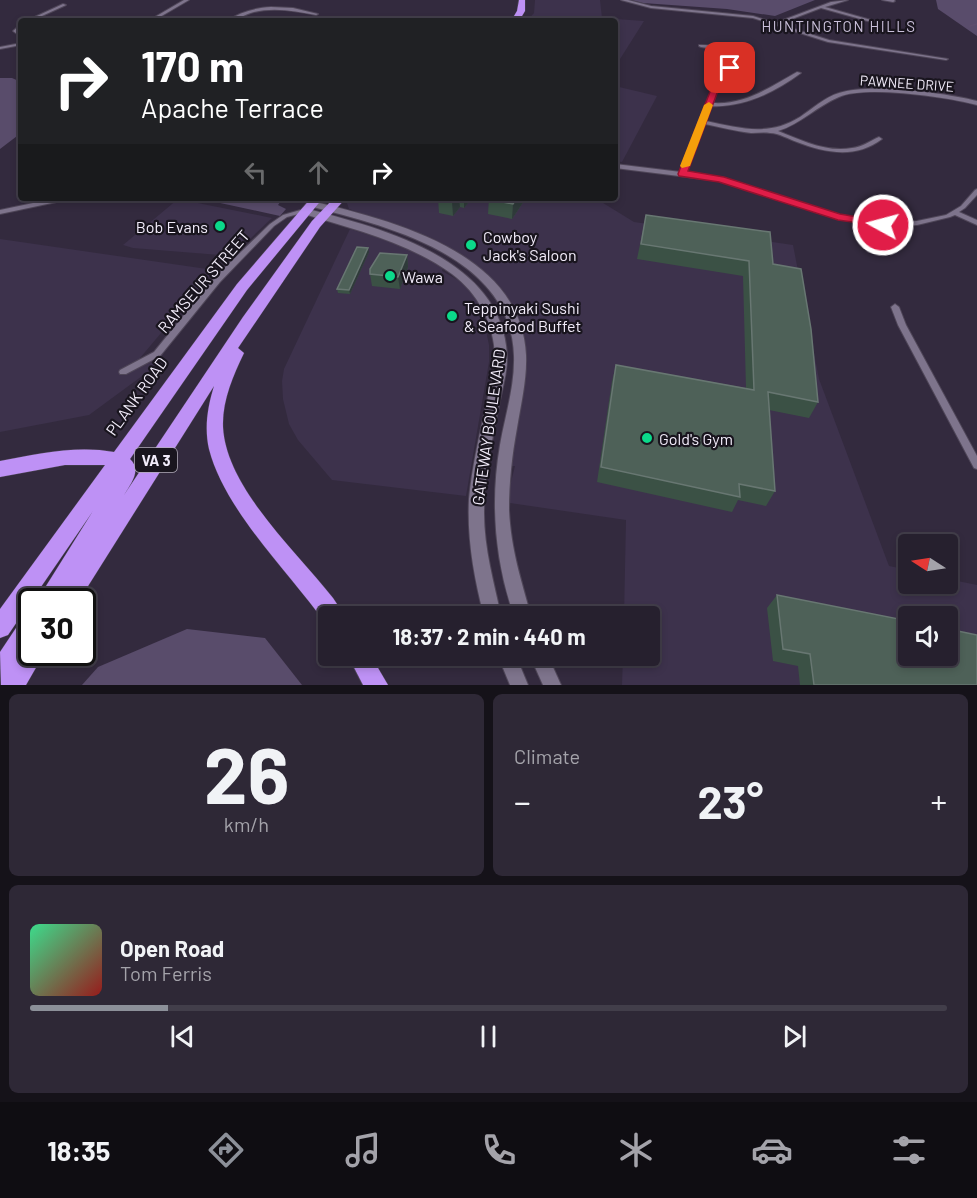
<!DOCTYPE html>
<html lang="en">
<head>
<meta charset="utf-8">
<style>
  :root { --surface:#26202e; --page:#2e2836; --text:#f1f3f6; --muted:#a4a3aa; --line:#423e4a; --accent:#8c9099 }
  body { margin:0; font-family:Barlow,sans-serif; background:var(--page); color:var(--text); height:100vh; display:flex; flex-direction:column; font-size:22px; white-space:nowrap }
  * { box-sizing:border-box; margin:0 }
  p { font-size:20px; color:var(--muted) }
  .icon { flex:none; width:33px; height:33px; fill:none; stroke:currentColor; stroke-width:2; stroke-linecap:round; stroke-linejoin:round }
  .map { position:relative; height:685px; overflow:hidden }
  .details { display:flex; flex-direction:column; gap:9px; padding:9px; background:#151219; flex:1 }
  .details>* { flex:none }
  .banner { position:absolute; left:18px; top:18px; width:600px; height:183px; border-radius:6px; box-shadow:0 3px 9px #0003,0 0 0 2px var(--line); background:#202124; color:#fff; overflow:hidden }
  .needle { width:39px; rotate:282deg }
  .tools { position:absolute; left:898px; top:534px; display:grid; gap:12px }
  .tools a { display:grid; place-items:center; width:60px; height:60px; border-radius:6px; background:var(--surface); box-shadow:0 3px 9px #0003,0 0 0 2px var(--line); font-size:30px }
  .speed { position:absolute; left:18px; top:588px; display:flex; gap:12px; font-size:30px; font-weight:700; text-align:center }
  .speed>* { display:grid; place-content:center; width:78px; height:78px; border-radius:50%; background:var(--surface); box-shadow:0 3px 9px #0003,0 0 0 2px var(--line); line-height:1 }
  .speed .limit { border:3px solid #111; border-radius:9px; background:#fff; color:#111 }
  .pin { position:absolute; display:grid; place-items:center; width:51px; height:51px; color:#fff; margin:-26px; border-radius:12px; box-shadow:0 3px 9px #0006 }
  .me { position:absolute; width:66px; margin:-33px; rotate:277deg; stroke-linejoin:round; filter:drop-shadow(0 0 4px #0008) }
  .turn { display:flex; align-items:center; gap:21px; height:126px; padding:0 24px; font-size:27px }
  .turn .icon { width:78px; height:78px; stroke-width:2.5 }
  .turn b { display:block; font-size:42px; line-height:51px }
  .lanes { display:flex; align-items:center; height:57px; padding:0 24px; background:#0003; justify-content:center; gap:30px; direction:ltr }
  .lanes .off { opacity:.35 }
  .big { font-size:45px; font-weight:700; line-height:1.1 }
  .details .card { flex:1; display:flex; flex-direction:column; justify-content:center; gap:9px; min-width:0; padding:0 21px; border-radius:9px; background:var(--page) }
  .details .dial { align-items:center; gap:0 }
  .dial b { font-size:78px; line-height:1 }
  .song { display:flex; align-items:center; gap:18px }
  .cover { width:72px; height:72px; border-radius:9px; background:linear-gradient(135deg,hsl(150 70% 55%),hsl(0 70% 35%)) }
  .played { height:6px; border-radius:3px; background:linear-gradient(90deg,var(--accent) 15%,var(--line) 15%) }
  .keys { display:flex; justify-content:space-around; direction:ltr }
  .heat { display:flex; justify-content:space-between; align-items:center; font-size:33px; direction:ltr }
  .details .tiles { flex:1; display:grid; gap:9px; grid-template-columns:1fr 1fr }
  .card:last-child { grid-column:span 2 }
  .trip { position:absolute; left:318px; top:606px; width:342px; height:60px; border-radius:6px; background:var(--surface); box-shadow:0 3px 9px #0003,0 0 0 2px var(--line); font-weight:700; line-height:60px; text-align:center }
  .dock { display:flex; height:96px; justify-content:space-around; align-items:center; background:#0f0d12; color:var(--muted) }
  .dock .icon { width:42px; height:42px }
  .dock .active { color:var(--accent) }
  .dock b { font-size:27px; color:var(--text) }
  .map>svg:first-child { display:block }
  .built { fill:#3d324c; fill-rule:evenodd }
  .green { fill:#594c6b }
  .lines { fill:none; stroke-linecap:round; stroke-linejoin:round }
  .stream { stroke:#5e4e6d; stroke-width:1.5 }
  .street-casing { stroke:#4f4658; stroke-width:2 }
  .secondary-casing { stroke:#4f4658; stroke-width:2 }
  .highway-casing { stroke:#4f4658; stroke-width:1 }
  .street { fill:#7e748c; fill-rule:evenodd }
  .secondary { fill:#7e748c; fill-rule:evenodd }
  .highway { fill:#be91f5; fill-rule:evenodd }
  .wall { fill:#3b5145 }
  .shaded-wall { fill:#2f3a3a }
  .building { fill:#4e6158; stroke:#687772; stroke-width:1.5 }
  .route { fill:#e11d48; stroke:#92132f; stroke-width:1.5 }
  .slow { fill:#f59e0b }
  .poi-dot { fill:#0bd98a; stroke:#19151e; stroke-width:2 }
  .labels { text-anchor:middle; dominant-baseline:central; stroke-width:4.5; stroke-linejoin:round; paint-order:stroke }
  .far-street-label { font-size:14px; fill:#f2ecfa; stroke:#19151e }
  .far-neighbourhood-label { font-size:15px; letter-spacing:1.5px; fill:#cac0da; stroke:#19151e }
  .shield { fill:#19151e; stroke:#b1acb8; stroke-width:1.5 }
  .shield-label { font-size:15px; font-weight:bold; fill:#f2ecfa }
  .poi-label { font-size:16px; fill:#f2ecfa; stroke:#19151e; text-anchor:start }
  .street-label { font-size:16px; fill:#f2ecfa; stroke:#19151e }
</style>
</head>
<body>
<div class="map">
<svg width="977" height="685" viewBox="0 0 977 685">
  <rect width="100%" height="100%" fill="#332a3e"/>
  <g class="built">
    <path d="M535,0H600L602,18L644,21L615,67V21H527L534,13Z"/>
    <path d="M615,86L657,96L622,162L615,161Z"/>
    <path d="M351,198H595L634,222L793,245L819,379L889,566L909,570V584H948V579L977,585V685H622L623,656H650V616H624L626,520L510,503L509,490L515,466H511L525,365L524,340L513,307L502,289L482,270L434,239L349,209L347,203ZM909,616H948V656H909Z"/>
    <path d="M178,199L272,218L232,256L133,248L123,245Z"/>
    <path d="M350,229L397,244L438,264L443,268L442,271L465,284L480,302L489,345V362L466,496L332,480L298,440L289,424L283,399L282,381L284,369Z"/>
    <path d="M0,239L214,270L140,358L157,365L89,415L0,432Z"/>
  </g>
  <g class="green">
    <path d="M631,0H815L775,16L727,9L643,3Z"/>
    <path d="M936,0H977V36L938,9Z"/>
    <path d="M0,78H12L21,82V133L0,149Z"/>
    <path d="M197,198H283L278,205L286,209L280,216Z"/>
    <path d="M187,629L265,638L302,685H82L98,667Z"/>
  </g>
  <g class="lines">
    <path class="stream" d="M970,26L977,24"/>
    <g class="street-casing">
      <g id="street">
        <path d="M184,0H189L153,21H148Z"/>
        <path d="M621,0H628L651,6L753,16L775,23L831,2L848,0L825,7L871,20V22L821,8L779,24L829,40L948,59L946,60L828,42L753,18L651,8Z"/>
        <path d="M882,0H894L895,1L893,2Z"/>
        <path d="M63,4L66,5L31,21H26Z"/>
        <path d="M271,7L293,8L318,14L316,15C296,11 274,7 254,12C245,14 236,21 227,21C240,12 255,8 271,7Z"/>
        <path d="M20,25H21V28L18,31L21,34V37L13,31Z"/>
        <path d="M21,43V45L0,49V47Z"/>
        <path d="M699,45C715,45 732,46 742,59L721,80L713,103C745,105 770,87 797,72L801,73C775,92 744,108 711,106L706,121C740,128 768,137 800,117C812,109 825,97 839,93C870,83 945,93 977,101V105C948,97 865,85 839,97C817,106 801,124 778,131C801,140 827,153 852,148C862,147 870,141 879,137L882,139C856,159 825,153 797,142C788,139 779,133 770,133C764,132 757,133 751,133C735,131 720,127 705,124L686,173L722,178L839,215L883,223L917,221L946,215L961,206L975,190L977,189V195L965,208L959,212L977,220V225L955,215L950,217L917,225L883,227L836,218L719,181L615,168V164L681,172L717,79L737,59L726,51L701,47L699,46Z"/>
        <path d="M57,198H69L66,200L0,214V210Z"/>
        <path d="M304,209L307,211L306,212L287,217L274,226L220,282L160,356L126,374H120L119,372L120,370L154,352L214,278L270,224L283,215Z"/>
        <path d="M895,304L899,307L906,325L977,456V469L974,468L898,325L891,307Z"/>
      </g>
    </g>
    <g class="secondary-casing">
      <g id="secondary">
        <path d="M312,201C393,221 521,252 526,355C527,379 521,404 517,428C512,455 509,482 509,510C511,550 521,579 531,616H514C495,561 490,503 500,445C505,416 515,386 514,356C511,255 386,226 309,206V202Z"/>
        <path d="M304,208C381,228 502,258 507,355C508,371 502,389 499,405C492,441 484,477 484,513C484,549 494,582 501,616H484C474,578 467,539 469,499C472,466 480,433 487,401C490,387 495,370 495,356C494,324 478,293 452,274C408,242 352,229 301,213L299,211Z"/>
        <path d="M498,656H516L528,685H510Z"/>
        <path d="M530,656H548L561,685H543Z"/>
      </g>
    </g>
    <g class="highway-casing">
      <g id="highway">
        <path d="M519,0H525V11L519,21H511L517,11Z"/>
        <path d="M311,198H323L247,290L130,459C142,470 131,483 124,495L243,317L312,221L334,198H346L320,227L238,348L244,353C233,376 222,401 223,427C226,488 297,552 333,598L345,616H328V624H326C289,572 225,511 209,449C204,427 208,406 214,386L78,602H36L93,511L8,635L0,638V609L105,465H65L0,477V461C38,454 76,445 114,452L237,284Z"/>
        <path d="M32,613V652H45L26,685H1L0,652L24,616Z"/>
        <path d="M348,656H371L388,685H363Z"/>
      </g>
    </g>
    <use href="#street" class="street"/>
    <use href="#secondary" class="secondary"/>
    <use href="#highway" class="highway"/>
  </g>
  <g class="wall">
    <path d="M438,198H472L464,208L460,207L453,216L439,213Z"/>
    <path d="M489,198H526L512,219L488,214Z"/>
    <path d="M646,215L773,264L818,402L809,418L769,410L775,491L766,506L738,500L732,512L597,482L612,381L616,365L746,388L743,276L637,259Z"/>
    <path d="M369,252L350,294L338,293L337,289Z"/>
    <path d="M407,255L408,267L400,289L372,286L370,274Z"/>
    <path d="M777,595L977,685H800L798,666L773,661L767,608Z"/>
  </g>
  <g class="shaded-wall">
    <path d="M454,198H459L460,207L453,216L452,201Z"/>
    <path d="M464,198H472L464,208Z"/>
    <path d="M517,198H526L512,219L513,204Z"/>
    <path d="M368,248L369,252L350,294L349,290Z"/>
    <path d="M407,255L408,267L400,289L398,277Z"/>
  </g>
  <g class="building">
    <path d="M440,198H454L452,201Z"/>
    <path d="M489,198H517L513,204L488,199Z"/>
    <path d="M646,215L770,232L773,264L801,269L811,329L818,402L768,392L775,491L739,484L740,497L601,467L616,365L754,390L749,261L641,244Z"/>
    <path d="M357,247L368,248L349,290L337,289Z"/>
    <path d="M380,253L407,255L398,277L370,274V269Z"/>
    <path d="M777,595L909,621V656H948V629L977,635V685H814L810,654L783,649Z"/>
  </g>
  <path class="route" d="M730,65L734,68L722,80L688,171L724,177L840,214L887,222V227L838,220L719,182L679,176L678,174L715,79Z"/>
  <path class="slow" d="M709,102L713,105L690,166L682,168L680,166L704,105Z"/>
  <g class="poi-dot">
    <circle cx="220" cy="226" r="6"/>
    <circle cx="471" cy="245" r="6"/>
    <circle cx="390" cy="276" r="6"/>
    <circle cx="452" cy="316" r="6"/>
    <circle cx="647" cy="438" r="6"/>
  </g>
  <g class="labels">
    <g class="far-street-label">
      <text transform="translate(907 83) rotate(4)">PAWNEE DRIVE</text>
    </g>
    <g class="far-neighbourhood-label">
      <text x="839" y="26">HUNTINGTON HILLS</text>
    </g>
    <rect class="shield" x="135" y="448" width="42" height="24" rx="4.5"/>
    <g class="shield-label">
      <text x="156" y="460">VA 3</text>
    </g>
    <g class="poi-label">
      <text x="208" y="226" text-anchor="end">Bob Evans</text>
      <text x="483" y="236">Cowboy<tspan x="483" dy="18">Jack's Saloon</tspan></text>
      <text x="402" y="276">Wawa</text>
      <text x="464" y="307">Teppinyaki Sushi<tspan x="464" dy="18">&amp; Seafood Buffet</tspan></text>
      <text x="659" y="438">Gold's Gym</text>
    </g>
    <g class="street-label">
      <text transform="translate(203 281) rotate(-49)">RAMSEUR STREET</text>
      <text transform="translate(136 396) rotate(-54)">PLANK ROAD</text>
      <text transform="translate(488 427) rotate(-82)">GATEWAY BOULEVARD</text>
    </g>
  </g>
</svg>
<div class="tools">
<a><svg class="needle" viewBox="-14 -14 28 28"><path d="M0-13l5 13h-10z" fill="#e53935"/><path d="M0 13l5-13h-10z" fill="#a4a3aa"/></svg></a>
<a><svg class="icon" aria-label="sound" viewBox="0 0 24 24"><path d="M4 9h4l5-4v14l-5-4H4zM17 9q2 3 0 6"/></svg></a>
</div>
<div class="speed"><div class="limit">30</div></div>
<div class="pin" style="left:730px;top:68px;background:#d93025"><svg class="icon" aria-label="arrive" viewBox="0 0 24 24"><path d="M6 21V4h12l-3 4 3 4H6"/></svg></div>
<svg class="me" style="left:883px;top:225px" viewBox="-20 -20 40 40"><circle r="17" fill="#e11d48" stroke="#fff" stroke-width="3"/><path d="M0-11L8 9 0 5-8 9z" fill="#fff"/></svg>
<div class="trip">18:37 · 2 min · 440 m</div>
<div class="banner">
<div class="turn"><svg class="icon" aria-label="right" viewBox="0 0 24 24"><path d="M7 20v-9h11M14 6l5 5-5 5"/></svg><div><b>170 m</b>Apache Terrace</div></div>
<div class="lanes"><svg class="icon off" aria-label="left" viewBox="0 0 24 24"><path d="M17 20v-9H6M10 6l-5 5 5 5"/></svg><svg class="icon off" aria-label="ahead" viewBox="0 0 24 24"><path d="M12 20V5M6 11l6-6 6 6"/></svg><svg class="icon" aria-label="right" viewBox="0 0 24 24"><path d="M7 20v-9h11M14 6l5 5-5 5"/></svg></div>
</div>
</div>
<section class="details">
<div class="tiles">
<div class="card dial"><b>26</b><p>km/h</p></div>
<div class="card"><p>Climate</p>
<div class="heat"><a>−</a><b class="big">23°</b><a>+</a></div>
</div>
<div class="card">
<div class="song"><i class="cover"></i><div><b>Open Road</b><p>Tom Ferris</p></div></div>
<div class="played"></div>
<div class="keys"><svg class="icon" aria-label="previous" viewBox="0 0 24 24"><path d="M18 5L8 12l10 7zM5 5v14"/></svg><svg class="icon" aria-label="pause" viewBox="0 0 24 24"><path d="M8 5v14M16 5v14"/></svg><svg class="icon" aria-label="next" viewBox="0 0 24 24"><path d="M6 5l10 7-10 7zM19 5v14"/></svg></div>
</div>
</div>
</section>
<nav class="dock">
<b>18:35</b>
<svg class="icon active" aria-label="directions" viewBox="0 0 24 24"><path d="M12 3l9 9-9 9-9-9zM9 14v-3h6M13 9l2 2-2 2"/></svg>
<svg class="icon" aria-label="music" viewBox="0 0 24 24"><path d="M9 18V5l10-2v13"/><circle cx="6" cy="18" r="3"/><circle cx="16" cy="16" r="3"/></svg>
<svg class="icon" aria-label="phone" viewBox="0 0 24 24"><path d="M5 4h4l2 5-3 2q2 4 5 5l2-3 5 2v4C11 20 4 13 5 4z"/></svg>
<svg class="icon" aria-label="climate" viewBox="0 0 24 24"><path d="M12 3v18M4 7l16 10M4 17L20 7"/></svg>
<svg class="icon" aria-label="car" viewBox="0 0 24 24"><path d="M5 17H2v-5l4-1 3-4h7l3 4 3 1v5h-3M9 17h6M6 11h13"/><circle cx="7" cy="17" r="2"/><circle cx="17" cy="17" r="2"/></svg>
<svg class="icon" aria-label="filters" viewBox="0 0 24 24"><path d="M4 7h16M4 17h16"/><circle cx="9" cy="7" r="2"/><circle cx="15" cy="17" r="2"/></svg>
</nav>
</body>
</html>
